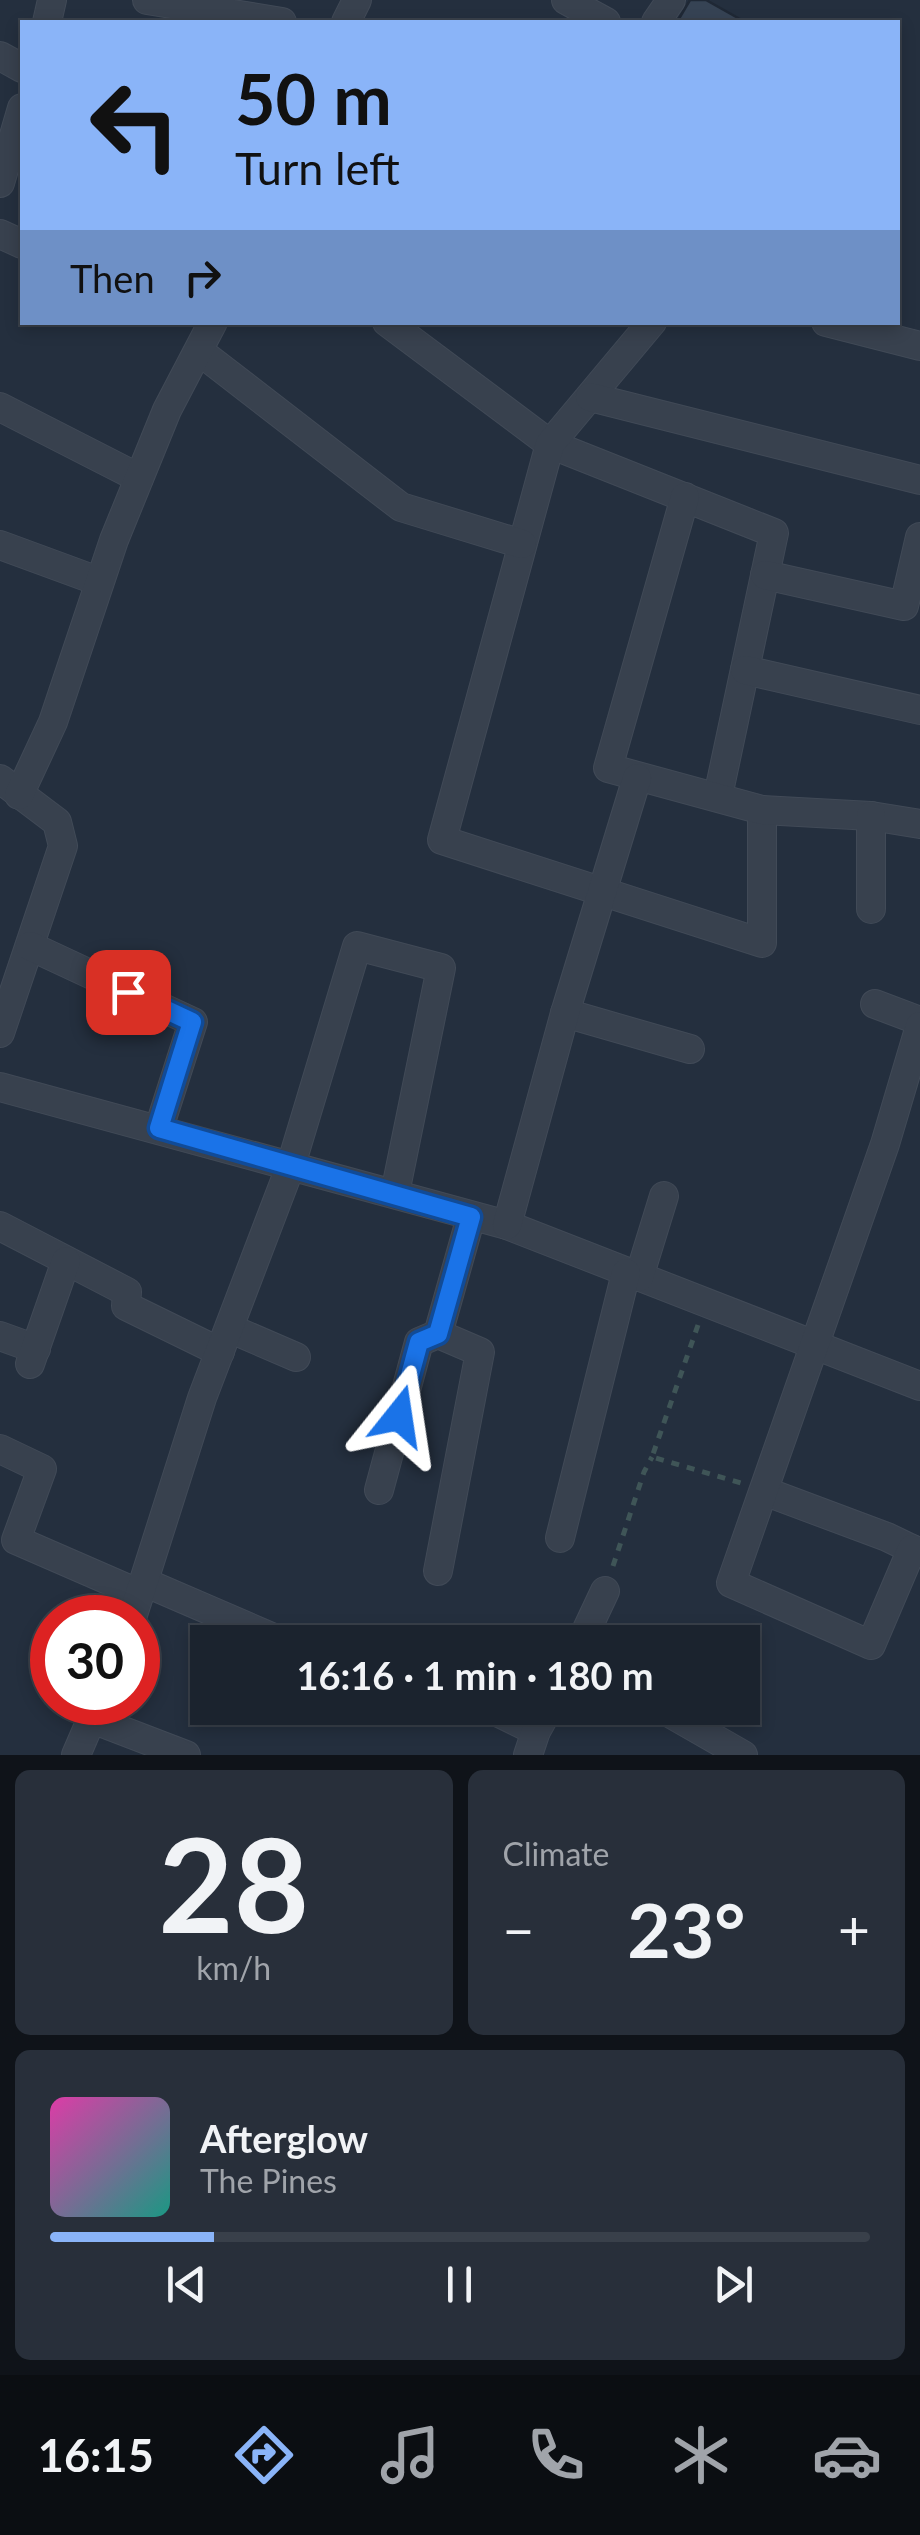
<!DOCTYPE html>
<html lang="en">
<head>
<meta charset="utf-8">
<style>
  :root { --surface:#1b232e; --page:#282f3a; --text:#f1f3f6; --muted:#a0a4aa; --line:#39404a; --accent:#8ab4f8 }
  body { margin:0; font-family:Lato,sans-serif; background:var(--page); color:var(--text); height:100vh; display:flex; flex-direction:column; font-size:38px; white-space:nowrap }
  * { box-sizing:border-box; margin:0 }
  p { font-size:32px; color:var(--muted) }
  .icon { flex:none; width:55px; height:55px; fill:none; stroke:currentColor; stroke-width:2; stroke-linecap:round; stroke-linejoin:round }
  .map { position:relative; height:1755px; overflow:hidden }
  .details { display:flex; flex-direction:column; gap:15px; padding:15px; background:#0f1319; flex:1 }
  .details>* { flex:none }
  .top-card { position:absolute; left:20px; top:20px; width:880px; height:305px; border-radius:0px; box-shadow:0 5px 15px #0003,0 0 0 2px var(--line); background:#8ab4f8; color:#111; overflow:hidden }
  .speed { position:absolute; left:30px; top:1595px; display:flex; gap:20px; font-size:50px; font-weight:700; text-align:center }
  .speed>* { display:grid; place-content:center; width:130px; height:130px; border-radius:50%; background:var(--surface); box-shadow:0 5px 15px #0003,0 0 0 2px var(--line); line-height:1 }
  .speed .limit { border:15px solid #d22; background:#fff; color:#111 }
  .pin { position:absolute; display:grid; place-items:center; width:85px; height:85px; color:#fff; margin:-42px; border-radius:20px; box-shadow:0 5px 15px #0006 }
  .me { position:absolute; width:110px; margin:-55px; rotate:15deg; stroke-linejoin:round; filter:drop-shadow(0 0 8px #0008) }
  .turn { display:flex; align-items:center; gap:35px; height:210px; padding:0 50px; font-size:45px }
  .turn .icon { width:130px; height:130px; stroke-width:2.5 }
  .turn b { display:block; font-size:70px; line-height:85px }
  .then { display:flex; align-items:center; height:95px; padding:0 50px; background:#0003; gap:20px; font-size:38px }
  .big { font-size:75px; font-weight:700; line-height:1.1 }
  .details .card { flex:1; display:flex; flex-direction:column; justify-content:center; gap:15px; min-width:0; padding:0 35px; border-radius:15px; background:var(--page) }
  .details .dial { align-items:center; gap:0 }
  .dial b { font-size:130px; line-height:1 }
  .song { display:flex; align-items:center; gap:30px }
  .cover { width:120px; height:120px; border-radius:15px; background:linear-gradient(135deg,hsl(320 70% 55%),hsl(170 70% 35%)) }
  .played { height:10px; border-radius:5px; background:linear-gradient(90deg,var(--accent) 20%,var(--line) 20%) }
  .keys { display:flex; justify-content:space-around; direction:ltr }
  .heat { display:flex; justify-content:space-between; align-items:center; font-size:55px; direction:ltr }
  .details .tiles { flex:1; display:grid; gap:15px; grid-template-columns:1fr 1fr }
  .card:last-child { grid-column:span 2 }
  .trip { position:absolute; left:190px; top:1625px; width:570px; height:100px; border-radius:0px; background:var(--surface); box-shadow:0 5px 15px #0003,0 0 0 2px var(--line); font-weight:700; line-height:100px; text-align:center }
  .dock { display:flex; height:160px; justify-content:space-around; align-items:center; background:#0b0e12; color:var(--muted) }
  .dock .icon { width:70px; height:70px }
  .dock .selected { color:var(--accent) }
  .dock b { font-size:45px; color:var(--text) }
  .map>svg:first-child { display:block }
  .building { fill:#364354; stroke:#1f2835; stroke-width:2.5 }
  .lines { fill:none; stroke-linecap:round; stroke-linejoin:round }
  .minor-casing { stroke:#414a57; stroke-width:30 }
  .path { stroke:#3f5557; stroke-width:5; stroke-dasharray:8 8; stroke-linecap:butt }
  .minor { stroke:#38414e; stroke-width:28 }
  .route-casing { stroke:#114b97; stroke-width:25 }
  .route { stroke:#1a73e8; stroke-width:18 }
</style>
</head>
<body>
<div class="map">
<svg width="920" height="1755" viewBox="0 0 920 1755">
  <rect width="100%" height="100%" fill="#242f3e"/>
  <path class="building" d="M690,0H706L745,22H677Z"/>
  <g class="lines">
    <g class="minor-casing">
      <g id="minor">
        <path d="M147,0L282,22"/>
        <path d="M566,0L606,22"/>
        <path d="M47,22L52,0"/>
        <path d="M346,22L357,0"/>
        <path d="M656,22L671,0"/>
        <path d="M0,56L22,68"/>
        <path d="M0,183L22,108"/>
        <path d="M0,234L22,244"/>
        <path d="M387,322L550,444L774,533L718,796"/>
        <path d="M652,322L550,444L442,840L762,943V810"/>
        <path d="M826,322L920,346"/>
        <path d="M199,351L401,507L522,544"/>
        <path d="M590,397L920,480"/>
        <path d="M0,407L139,478"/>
        <path d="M685,497L608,768L762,810L871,816L920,824"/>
        <path d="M0,545L98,581"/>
        <path d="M765,575L904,606L920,537"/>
        <path d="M745,670L920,710"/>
        <path d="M0,779L57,822L63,846L0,1033"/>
        <path d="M19,795L53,722L114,540L167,410L213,322"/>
        <path d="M871,909V816"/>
        <path d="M30,946L193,1022L159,1128"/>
        <path d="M875,1004L920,1021"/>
        <path d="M565,1013L690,1049"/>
        <path d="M0,1087L507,1225L920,1386"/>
        <path d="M507,1225L565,1013L637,778"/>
        <path d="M0,1226L127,1292L126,1306L220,1352"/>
        <path d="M639,1277L664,1196"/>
        <path d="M231,1329L296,1357"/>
        <path d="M0,1336L36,1349"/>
        <path d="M30,1364L66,1261"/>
        <path d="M0,1449L42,1469L16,1540L140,1594"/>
        <path d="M379,1490L419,1342L438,1334"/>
        <path d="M764,1491L887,1537L920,1553"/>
        <path d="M560,1538L626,1273"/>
        <path d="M912,1549L871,1645L731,1583L885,1144L920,1026"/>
        <path d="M438,1571L480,1352L438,1334L471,1217"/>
        <path d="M144,1582L283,1642"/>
        <path d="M132,1618L202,1398L291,1165L357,946L441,968L395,1193"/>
        <path d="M581,1642L605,1591"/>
        <path d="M489,1708L536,1731"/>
        <path d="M661,1708L743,1755"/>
        <path d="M92,1719L186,1755"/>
        <path d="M76,1755L98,1704"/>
        <path d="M528,1755L536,1731L549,1708"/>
      </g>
    </g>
    <g class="path">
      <path d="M698,1325L652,1457L741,1483"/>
      <path d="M613,1566L644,1472L652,1457"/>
    </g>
    <use href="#minor" class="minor"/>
  </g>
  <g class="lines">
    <g class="route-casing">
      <path id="route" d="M128,992L192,1022L159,1128L471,1217L438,1334L419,1342L399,1416"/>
    </g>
    <use href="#route" class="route"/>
  </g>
</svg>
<div class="speed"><div class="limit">30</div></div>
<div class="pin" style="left:128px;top:992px;background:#d93025"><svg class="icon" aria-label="arrive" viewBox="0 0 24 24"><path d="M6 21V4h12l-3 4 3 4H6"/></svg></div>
<svg class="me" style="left:399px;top:1416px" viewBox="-20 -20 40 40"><path d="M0-17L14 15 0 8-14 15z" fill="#1a73e8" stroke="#fff" stroke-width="4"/></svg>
<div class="trip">16:16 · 1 min · 180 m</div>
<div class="top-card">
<div class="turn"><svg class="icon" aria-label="left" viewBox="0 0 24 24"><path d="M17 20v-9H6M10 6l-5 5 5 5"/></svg><div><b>50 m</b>Turn left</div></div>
<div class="then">Then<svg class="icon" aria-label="right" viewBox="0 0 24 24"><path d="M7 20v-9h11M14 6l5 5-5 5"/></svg></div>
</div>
</div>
<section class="details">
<div class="tiles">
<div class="card dial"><b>28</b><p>km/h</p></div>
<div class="card"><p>Climate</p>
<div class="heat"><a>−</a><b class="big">23°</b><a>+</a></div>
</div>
<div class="card">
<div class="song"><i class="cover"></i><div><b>Afterglow</b><p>The Pines</p></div></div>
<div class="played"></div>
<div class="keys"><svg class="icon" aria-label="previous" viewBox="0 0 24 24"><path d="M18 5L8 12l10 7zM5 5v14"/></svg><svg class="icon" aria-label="pause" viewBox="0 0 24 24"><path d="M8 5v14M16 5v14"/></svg><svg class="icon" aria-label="next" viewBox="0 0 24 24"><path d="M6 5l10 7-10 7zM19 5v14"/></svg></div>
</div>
</div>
</section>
<nav class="dock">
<b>16:15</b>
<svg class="icon selected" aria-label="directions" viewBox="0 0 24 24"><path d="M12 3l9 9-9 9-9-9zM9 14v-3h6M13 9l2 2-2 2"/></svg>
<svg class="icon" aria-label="music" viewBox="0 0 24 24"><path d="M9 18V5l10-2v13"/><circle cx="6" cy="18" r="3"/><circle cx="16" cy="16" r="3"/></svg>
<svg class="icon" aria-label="phone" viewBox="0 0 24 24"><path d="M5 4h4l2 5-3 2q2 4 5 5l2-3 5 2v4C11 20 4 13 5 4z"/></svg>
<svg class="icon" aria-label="climate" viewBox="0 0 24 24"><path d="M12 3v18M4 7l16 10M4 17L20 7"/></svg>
<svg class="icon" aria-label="car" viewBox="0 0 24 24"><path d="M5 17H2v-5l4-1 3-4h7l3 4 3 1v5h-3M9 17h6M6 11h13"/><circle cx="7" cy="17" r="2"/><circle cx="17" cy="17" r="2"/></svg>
</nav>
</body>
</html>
